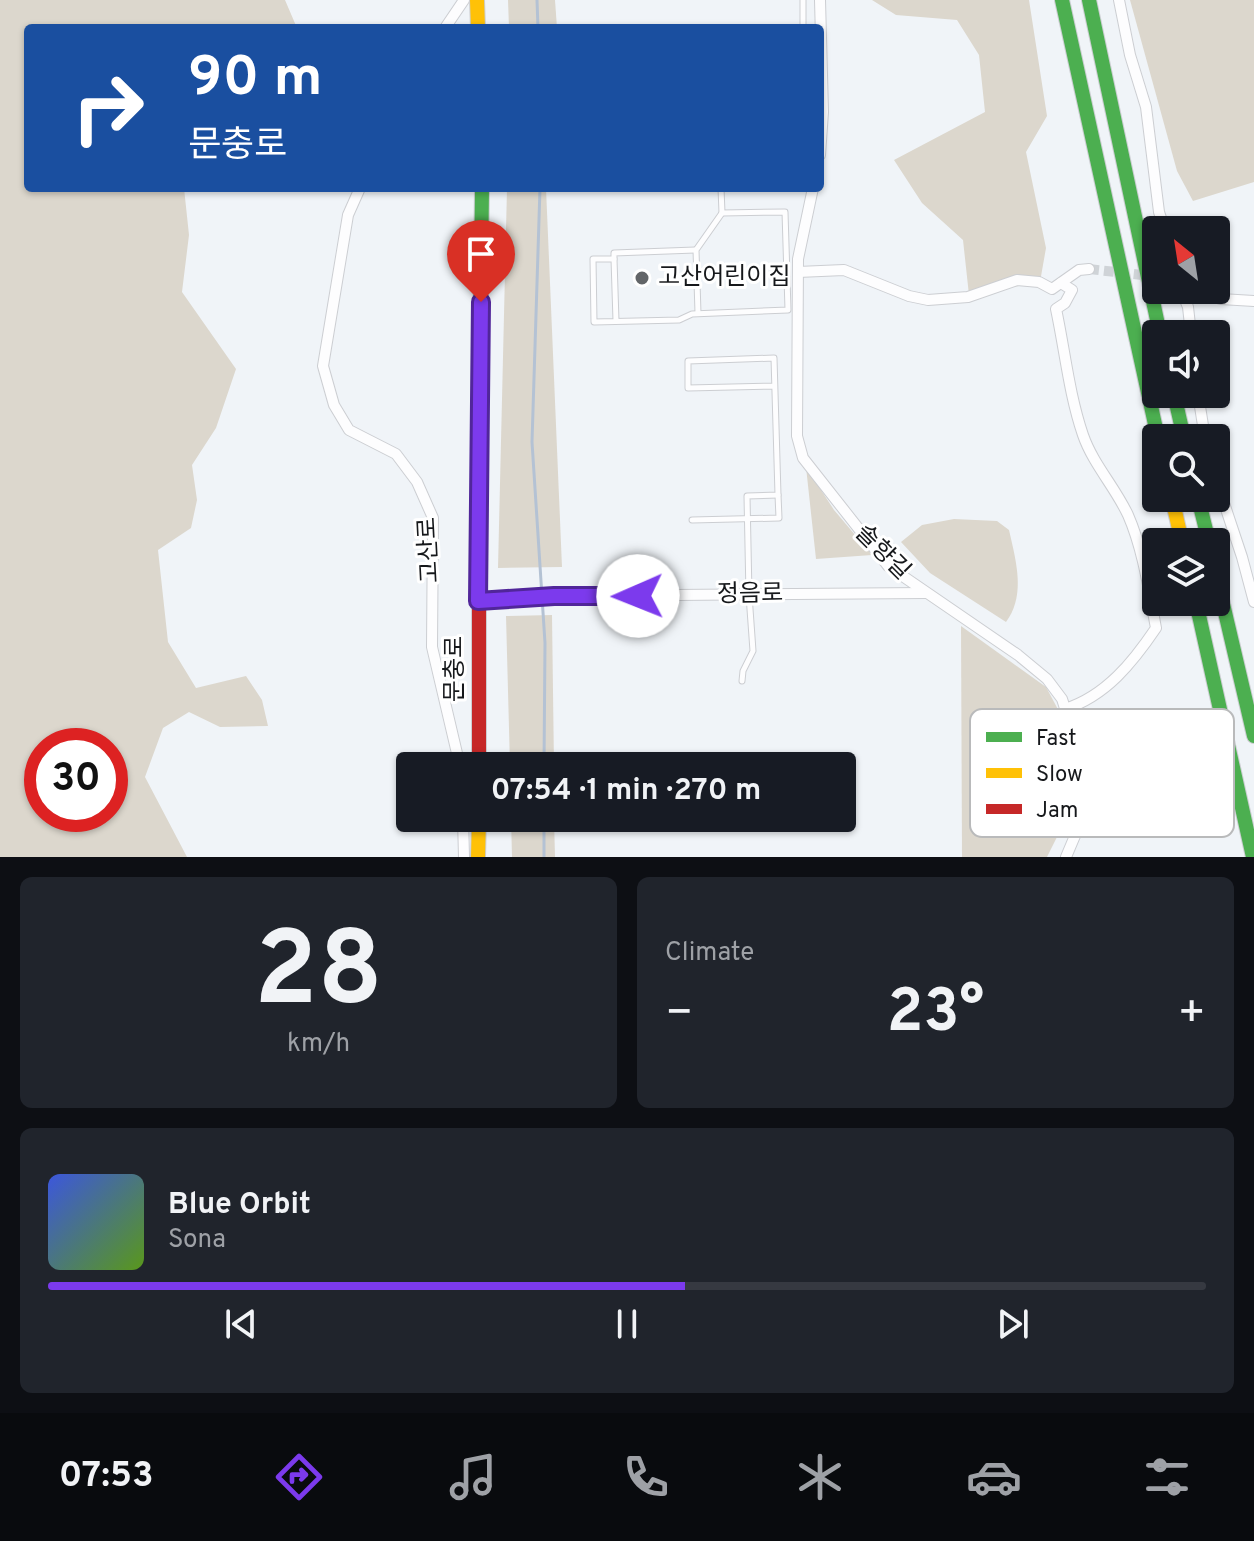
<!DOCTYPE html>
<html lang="en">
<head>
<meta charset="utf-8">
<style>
  :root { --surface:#171b24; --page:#20242c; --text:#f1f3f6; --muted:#9ea1a6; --line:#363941; --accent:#7c3aed }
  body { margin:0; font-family:Overpass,"Noto Sans KR",sans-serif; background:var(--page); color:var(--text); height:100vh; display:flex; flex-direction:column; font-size:30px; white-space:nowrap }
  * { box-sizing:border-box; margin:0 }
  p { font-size:26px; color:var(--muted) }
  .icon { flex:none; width:44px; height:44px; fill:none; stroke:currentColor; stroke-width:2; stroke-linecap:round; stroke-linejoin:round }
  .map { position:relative; height:857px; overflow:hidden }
  .side { display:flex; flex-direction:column; gap:20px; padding:20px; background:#0d0f14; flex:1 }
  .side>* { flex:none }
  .hud { position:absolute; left:24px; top:24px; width:800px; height:168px; border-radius:8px; box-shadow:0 2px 6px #0004; background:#1a4fa0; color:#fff; overflow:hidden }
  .needle { width:52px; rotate:330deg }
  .fabs { position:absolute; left:1142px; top:216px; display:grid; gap:16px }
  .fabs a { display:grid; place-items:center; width:88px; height:88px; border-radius:8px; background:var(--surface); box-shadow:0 2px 6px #0004; font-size:40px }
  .speed { position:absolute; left:24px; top:728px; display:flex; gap:16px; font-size:40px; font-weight:700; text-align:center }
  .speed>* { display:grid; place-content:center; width:104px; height:104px; border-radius:50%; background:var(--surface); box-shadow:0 2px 6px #0004; line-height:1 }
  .speed .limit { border:12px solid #d22; background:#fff; color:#111 }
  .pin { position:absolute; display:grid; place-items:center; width:68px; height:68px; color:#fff; margin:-82px -34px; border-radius:50% 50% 50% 0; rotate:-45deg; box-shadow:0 0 8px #0007 }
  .pin .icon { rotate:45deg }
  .me { position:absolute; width:88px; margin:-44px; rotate:269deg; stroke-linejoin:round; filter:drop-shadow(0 0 6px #0008) }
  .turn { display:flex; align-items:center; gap:28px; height:168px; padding:0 32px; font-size:36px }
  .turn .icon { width:104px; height:104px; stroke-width:2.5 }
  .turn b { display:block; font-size:56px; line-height:68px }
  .big { font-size:60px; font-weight:700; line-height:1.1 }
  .side .widget { flex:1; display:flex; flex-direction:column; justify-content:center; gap:12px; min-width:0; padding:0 28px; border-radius:12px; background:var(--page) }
  .side .dial { align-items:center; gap:0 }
  .dial b { font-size:104px; line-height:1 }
  .song { display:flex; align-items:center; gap:24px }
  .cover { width:96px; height:96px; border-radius:12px; background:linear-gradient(135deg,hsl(230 70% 55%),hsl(90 70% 35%)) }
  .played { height:8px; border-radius:4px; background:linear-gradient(90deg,var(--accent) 55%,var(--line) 55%) }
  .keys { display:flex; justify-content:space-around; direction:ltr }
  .heat { display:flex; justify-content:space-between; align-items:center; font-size:44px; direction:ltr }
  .side .tiles { flex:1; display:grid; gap:20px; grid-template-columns:1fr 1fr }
  .widget:last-child { grid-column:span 2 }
  .trip { position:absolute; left:396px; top:752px; width:460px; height:80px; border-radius:8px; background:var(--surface); box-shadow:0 2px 6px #0004; font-weight:700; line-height:80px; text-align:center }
  .tabs { display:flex; height:128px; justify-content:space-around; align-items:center; background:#090b0e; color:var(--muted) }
  .tabs .icon { width:56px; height:56px }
  .tabs .active { color:var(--accent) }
  .tabs b { font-size:36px; color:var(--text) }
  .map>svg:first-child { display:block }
  .green { fill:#dcd7cd; fill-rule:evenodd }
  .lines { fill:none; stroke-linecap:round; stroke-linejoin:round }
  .stream { stroke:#b4c2d4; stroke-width:3 }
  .street-tunnel { stroke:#cfd3d7; stroke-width:10; stroke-dasharray:10 5; stroke-linecap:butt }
  .lane-casing { stroke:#ccced2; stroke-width:7 }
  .street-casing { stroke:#ccced2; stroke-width:12 }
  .fast-casing { stroke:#ccced2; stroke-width:16 }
  .slow-casing { stroke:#ccced2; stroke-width:16 }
  .jam-casing { stroke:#ccced2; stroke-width:16 }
  .lane { stroke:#fdfdfe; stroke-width:5 }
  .street { stroke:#fdfdfe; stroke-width:10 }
  .fast { stroke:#4caf50; stroke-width:14 }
  .slow { stroke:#ffc107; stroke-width:14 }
  .jam { stroke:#c62828; stroke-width:14 }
  .route-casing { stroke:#51269a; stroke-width:20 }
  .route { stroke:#7c3aed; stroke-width:14 }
  .poi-dot { fill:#626568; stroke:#fff; stroke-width:3 }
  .labels { text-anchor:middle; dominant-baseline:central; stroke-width:6; stroke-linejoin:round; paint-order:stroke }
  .poi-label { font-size:24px; fill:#16181b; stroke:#fff; text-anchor:start }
  .street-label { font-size:24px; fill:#16181b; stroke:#fff }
  .key { fill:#fff; stroke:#b9babb; stroke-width:2 }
  .key-label { font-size:22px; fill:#16181b }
</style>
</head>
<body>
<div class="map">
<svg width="1254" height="857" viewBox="0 0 1254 857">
  <rect width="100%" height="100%" fill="#f0f4f8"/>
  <g class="green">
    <path d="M0,0H285L297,28H28V188H184L189,235L182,292L236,369L216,428L192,465L197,500L191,528L158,550L168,642L196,688L246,676L262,700L268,726L220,727L189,712L163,728L145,777L187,857H0ZM42,746H110V814H42Z"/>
    <path d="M508,0H555L557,28H509Z"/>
    <path d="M872,0H1029L1047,116L1026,152L1046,248L1040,282L969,295L963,240L922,203L894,160L985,112L979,55L957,20L896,15Z"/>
    <path d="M1130,0H1254V182L1193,201L1177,171Z"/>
    <path d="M507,188H546L562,567L498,568Z"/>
    <path d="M806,467L834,510L872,555L816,559Z"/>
    <path d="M954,519L997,521L1009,530C1016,561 1026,595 1006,622L930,573L901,542L922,525Z"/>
    <path d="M552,615L554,766H510L506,616Z"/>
    <path d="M961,626L1046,687L1061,715L1062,827L1047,857H962Z"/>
    <path d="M511,818H554L555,857H512Z"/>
  </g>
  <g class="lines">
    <g class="stream">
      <path d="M537,0L538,28"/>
      <path d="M540,188L532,442L545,643L544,766"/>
      <path d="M544,857V818"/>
    </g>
    <path class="street-tunnel" d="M1089,269L1151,276"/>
    <g class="lane-casing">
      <g id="lane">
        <path d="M803,0V28"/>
        <path d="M614,259V253L695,250"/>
        <path d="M698,313L696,250L722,213"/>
        <path d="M616,321L614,259H593L594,322L679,320L692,314L788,310L785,212L722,213L721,188"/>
        <path d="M692,520L779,518L778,495"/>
        <path d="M742,681L743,671L753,651L749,595L747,496L778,495L774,358L688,361V388L774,386"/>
      </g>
    </g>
    <g class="street-casing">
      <g id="street">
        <path d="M1119,0L1130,55L1146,107L1159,212L1165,230"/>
        <path d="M445,28L464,0"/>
        <path d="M820,155L823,112L820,0"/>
        <path d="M360,188L348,215L323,366L334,405L349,430L396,454L417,482L433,518L432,647L460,766"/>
        <path d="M813,188L798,259L797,436L803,458L888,566L1018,655L1047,679L1062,699L1071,727L1080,789L1077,831L1066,857"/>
        <path d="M798,272L844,270L909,296L928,300L968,297L1017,280L1039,282L1052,289L1079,270L1089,269"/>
        <path d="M1061,283L1072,290L1065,303L1056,309C1065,351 1069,394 1083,435C1093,464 1115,487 1128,515C1143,549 1149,591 1156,628C1133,662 1106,696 1065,709"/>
        <path d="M1181,290L1188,307L1191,334"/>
        <path d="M1184,290L1221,299L1254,301"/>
        <path d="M1198,394L1205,438"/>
        <path d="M1216,479L1242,557L1254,602"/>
        <path d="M478,601L554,596L926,593"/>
        <path d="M463,818L464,857"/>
      </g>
    </g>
    <g class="fast-casing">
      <g id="fast">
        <path d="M1062,0L1158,438"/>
        <path d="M1089,0L1160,334"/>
        <path d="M1174,394L1184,438"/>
        <path d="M479,430L482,188"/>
        <path d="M1198,498L1209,542"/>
        <path d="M1216,574L1254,736"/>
        <path d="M1196,602L1253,857"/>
      </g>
    </g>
    <g class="slow-casing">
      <g id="slow">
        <path d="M477,0L478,28"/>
        <path d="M1172,498L1182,542"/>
        <path d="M478,857L479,818"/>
      </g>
    </g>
    <g class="jam-casing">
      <path id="jam" d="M479,430V766"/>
    </g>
    <use href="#lane" class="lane"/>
    <use href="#street" class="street"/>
    <use href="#fast" class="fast"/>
    <use href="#slow" class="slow"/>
    <use href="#jam" class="jam"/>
  </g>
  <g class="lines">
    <g class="route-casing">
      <path id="route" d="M481,302L478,601L554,596H638"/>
    </g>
    <use href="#route" class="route"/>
  </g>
  <circle class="poi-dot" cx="642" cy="278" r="8"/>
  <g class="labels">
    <g class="poi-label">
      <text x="658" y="278">고산어린이집</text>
    </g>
    <g class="street-label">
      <text transform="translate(430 550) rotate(-93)">고산로</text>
      <text transform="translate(882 553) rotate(45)">솔향길</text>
      <text transform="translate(750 595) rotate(-1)">정음로</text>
      <text transform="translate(456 669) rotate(-90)">문충로</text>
    </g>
  </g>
  <rect x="970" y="709" width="264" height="128" rx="12" class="key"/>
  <rect x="986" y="732" width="36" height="10" fill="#4caf50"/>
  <rect x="986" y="768" width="36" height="10" fill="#ffc107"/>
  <rect x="986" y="804" width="36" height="10" fill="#c62828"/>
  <g class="key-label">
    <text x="1036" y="745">Fast</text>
    <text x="1036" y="781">Slow</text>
    <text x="1036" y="817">Jam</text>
  </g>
</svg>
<div class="fabs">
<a><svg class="needle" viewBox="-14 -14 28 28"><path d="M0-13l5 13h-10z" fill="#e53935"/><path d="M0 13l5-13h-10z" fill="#9ea1a6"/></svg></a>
<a><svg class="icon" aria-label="sound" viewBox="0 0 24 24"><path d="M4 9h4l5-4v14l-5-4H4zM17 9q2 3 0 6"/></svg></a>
<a><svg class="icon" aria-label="search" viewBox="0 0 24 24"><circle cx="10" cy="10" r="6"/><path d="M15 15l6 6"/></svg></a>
<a><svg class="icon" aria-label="layers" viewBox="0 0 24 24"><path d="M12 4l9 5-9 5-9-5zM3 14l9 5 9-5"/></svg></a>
</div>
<div class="speed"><div class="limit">30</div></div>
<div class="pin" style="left:481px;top:302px;background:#d93025"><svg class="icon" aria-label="arrive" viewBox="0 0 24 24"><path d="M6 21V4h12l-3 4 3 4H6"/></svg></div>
<svg class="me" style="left:638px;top:596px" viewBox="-20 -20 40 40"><circle r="19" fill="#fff"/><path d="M0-13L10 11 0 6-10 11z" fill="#7c3aed"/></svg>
<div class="trip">07:54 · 1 min · 270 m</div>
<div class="hud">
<div class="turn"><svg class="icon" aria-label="right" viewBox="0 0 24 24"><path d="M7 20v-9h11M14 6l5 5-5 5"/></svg><div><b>90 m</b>문충로</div></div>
</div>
</div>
<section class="side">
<div class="tiles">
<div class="widget dial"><b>28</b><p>km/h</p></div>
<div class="widget"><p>Climate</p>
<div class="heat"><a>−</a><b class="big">23°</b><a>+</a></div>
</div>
<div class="widget">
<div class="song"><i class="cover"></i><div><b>Blue Orbit</b><p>Sona</p></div></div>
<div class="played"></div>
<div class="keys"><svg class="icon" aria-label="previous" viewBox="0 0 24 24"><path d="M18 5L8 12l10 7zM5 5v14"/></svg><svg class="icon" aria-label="pause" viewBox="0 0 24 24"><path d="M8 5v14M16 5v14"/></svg><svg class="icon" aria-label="next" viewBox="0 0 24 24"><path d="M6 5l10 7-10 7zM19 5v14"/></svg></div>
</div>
</div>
</section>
<nav class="tabs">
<b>07:53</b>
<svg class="icon active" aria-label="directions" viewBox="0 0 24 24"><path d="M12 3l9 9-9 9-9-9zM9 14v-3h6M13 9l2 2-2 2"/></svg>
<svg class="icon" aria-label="music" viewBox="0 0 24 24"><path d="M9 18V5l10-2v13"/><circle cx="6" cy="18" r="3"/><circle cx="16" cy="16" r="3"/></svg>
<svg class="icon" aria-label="phone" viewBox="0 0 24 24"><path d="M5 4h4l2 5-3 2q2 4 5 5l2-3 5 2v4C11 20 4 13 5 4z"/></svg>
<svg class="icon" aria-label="climate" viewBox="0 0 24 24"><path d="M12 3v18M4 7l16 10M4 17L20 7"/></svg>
<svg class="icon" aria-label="car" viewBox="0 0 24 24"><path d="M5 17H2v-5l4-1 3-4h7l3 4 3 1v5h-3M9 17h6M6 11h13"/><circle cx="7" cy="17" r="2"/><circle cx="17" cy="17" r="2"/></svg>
<svg class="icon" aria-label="filters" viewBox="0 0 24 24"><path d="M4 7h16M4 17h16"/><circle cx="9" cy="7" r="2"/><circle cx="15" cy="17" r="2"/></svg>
</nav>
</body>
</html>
